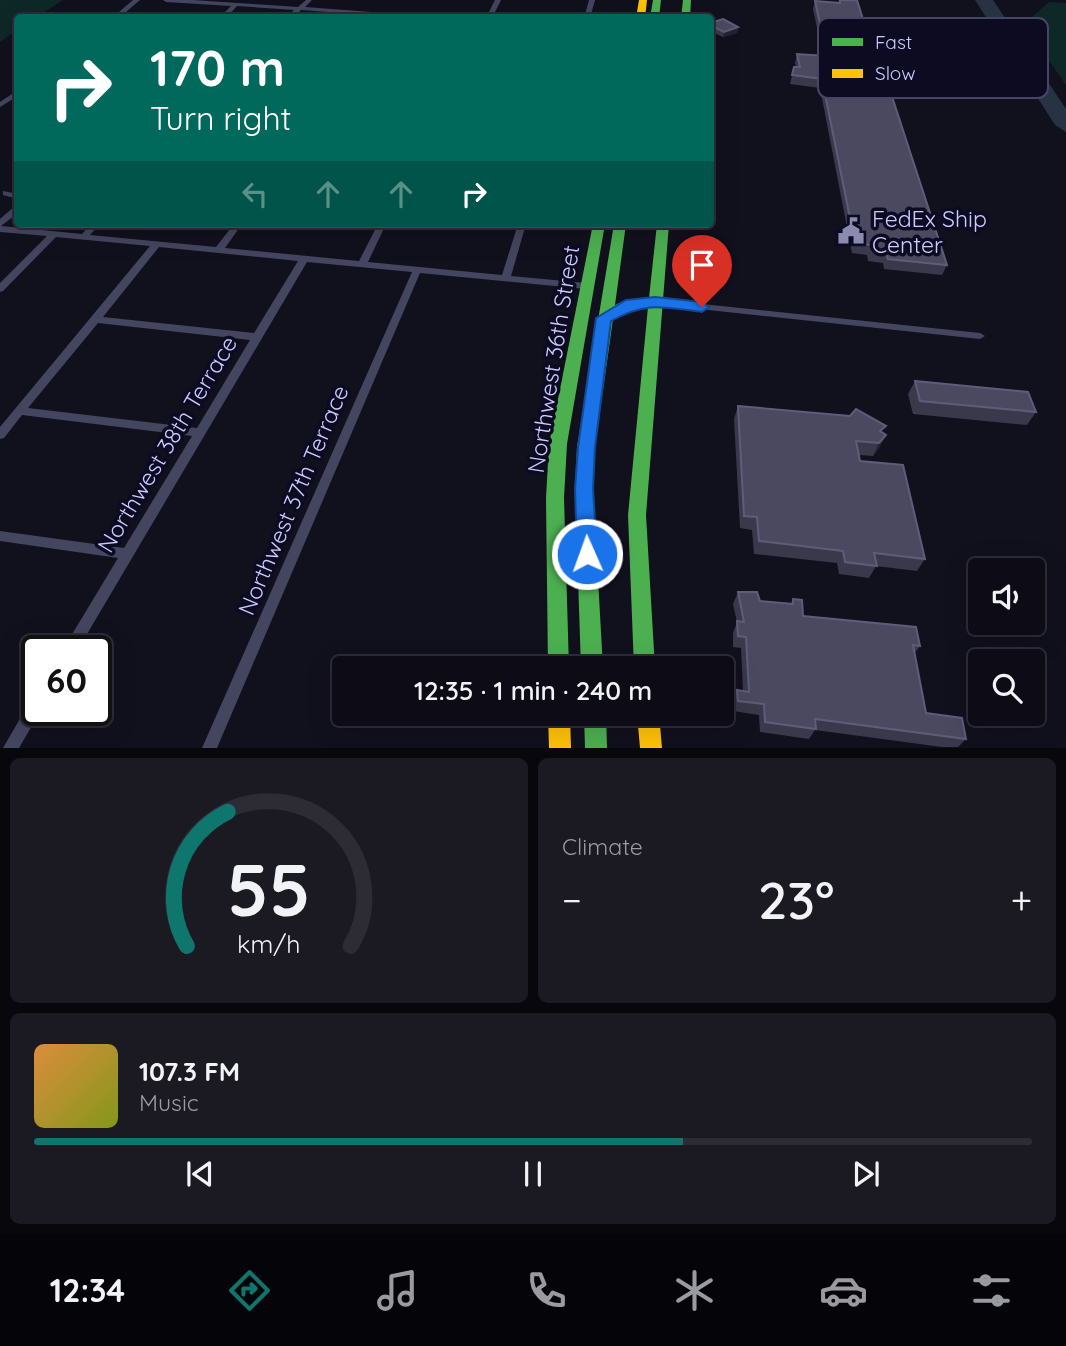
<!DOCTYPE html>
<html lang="en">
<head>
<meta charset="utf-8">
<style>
  :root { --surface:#0d0c16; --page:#1b1a23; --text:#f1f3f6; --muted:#9a9ba1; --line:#2d2c35; --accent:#0f766e }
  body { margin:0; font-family:Quicksand,sans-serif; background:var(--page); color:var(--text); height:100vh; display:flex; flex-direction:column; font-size:26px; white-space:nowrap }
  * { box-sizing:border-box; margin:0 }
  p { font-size:23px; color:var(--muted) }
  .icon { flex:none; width:38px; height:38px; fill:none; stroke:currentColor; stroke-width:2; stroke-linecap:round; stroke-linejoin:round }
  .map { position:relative; height:748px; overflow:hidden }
  .side { display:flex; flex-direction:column; gap:10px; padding:10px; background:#07070c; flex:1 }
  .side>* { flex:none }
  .top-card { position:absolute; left:14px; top:14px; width:700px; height:214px; border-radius:7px; box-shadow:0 7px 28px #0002,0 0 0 2px var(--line); background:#00695c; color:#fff; overflow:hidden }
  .fabs { position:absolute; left:968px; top:558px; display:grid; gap:14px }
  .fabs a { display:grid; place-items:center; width:77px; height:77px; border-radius:7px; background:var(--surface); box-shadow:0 7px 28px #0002,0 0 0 2px var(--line); font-size:35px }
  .speed { position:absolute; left:21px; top:635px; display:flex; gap:14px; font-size:35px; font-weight:700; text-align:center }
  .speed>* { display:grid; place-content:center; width:91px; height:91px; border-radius:50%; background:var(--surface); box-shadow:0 7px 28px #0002,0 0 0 2px var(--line); line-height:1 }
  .speed .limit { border:4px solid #111; border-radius:10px; background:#fff; color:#111 }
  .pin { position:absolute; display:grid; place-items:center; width:60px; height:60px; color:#fff; margin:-72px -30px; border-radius:50% 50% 50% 0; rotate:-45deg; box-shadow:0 0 7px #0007 }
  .pin .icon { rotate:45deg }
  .me { position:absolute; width:77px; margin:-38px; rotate:358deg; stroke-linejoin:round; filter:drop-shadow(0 0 5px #0008) }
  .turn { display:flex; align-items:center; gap:24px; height:147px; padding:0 21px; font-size:32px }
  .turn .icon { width:91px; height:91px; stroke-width:2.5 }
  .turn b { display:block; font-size:49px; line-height:60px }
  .lanes { display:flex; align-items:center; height:66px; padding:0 21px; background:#0003; justify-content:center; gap:35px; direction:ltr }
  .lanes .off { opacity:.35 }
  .big { font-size:52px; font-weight:600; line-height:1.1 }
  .side .card { flex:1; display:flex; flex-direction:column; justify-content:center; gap:10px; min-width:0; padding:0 24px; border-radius:10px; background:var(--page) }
  .side .dial { align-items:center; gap:0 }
  .dial svg { height:182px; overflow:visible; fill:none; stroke:var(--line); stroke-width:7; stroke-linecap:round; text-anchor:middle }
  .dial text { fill:var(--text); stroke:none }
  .song { display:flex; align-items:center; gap:21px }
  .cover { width:84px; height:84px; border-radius:10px; background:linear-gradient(135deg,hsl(30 70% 55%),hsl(70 70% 35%)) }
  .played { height:7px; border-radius:4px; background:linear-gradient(90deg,var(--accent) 65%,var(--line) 65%) }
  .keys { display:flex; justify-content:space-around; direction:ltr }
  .heat { display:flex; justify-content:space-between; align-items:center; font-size:38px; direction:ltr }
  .side .tiles { flex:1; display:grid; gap:10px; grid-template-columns:1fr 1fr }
  .card:last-child { grid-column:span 2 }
  .trip { position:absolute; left:332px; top:656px; width:402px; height:70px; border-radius:7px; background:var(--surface); box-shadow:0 7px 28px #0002,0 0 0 2px var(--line); font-weight:600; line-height:70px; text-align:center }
  .tabs { display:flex; height:112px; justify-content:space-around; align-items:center; background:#050509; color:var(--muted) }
  .tabs .icon { width:49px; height:49px }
  .tabs .on { color:var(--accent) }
  .tabs b { font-size:32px; color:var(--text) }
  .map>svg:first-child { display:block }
  .green { fill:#0e2827 }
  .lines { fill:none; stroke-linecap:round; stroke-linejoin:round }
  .taxiway { fill:#273342; fill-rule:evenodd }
  .street { fill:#44455e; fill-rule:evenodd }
  .fast { fill:#4caf50; fill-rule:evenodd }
  .slow { fill:#ffc107; fill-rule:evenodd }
  .wall { fill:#3a394c }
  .shaded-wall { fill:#232231 }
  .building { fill:#4a4960; stroke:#5e5d79; stroke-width:2 }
  .route { fill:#1a73e8; stroke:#114b97; stroke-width:2 }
  .labels { text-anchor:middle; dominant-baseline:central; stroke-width:7; stroke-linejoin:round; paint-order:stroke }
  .poi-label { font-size:23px; fill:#cdccff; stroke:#0d0b22; text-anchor:start }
  .street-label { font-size:23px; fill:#cdccff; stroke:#0d0b22 }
  .key { fill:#0d0b22; stroke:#474564; stroke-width:2 }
  .key-label { font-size:19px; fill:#cdccff }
</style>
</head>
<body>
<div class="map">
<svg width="1066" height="748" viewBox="0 0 1066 748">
  <rect width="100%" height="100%" fill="#11101d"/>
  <g class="green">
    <path d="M0,0H63L37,17L18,18L17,30L0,42Z"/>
    <path d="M1049,2L1066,3V85L1038,45L1031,18Z"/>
  </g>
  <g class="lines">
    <path class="taxiway" d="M975,0H993L1066,109V132L1055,125Z"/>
    <g class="street">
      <path d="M133,0H140L119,18H112Z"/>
      <path d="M163,0H193L298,7L306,0H312L305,7L452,18H413L301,10L293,18H286L294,10L237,6L226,18H219L231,6L166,2Z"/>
      <path d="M495,0H501L492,18H486Z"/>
      <path d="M589,0H595L590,18H584Z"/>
      <path d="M18,90V96L0,107V102Z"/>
      <path d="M3,191L18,194V199L3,195Z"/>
      <path d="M15,206H18V213L1,226L82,234L91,224H100L90,235L216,247L234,224H242L225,248L359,261L378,224H386L368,262L502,275L518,224H526L511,276L586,283L591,286L586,289L420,273L217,748H202L412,272L307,262L77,651H62L118,558L0,541V531L124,548L192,436L22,415L4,438L0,439V427L150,246L56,237L3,291L0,292V283L47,236L0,232V219ZM159,247L298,261L254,333L103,317ZM98,323L250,340L197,428L28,408Z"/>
      <path d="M655,299L980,333L985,336L980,339L652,304L650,302L652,300Z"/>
      <path d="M37,696V710H41L19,748H3L32,698Z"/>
    </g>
    <g class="fast">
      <path d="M653,0H661L659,18H650Z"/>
      <path d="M683,0H691L690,18H681Z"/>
      <path d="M593,224H605L567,444L564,498L569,668H548L546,498L549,444Z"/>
      <path d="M614,224H626L615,305L625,300L649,298L657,224H669L646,515L655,668H634L628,515L648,307L628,309L613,319L595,447L593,489L603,668H581L575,489L577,447Z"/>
      <path d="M584,714H606L607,748H585Z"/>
    </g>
    <g class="slow">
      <path d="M639,0H647L645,18H636Z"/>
      <path d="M548,714H570L571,748H549Z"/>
      <path d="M637,714H659L662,748H640Z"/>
    </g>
  </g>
  <g class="wall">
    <path d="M839,0H857L880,74L947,265L942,275L884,269L883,263L868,261L867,255L852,253L820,88L790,84L794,67H796L795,63L797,54L823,56L813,9L815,1L838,3Z"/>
    <path d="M710,23L738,27L737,33L723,37L710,31Z"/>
    <path d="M915,381L1036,412L1027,425L913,414L908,394Z"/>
    <path d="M738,406L883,433L886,435L879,448L873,456L859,455L860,461L925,559L917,571L876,566L869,578L839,574L837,563L754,554L752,530L740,528L734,419Z"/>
    <path d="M738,592L760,601L791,603L793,599L803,616L920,646L914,654L926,713L966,739L958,747H942L815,730L809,739L760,732L759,715L733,711L732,701L737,690L743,691L741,648L733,647V633L737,622L733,604Z"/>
  </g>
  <g class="shaded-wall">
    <path d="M738,27L737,33L723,37L724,32Z"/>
    <path d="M886,435L879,448L873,456L879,443Z"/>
  </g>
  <g class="building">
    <path d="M840,0H857L880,74L885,75L947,265L888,259L886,253L872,251L871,245L855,243L822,79L792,75L794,67H800L797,54L827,56L815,1L840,3Z"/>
    <path d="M723,19L738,27L724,32L710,25V23Z"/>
    <path d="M915,381L1028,392L1036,412L920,401Z"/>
    <path d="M738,406L850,416L856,409L886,426L880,431L886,435L879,443L856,441L860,461L903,465L925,559L874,553L877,566L845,562L843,551L759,541L757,517L744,516Z"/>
    <path d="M738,592H757L760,601L793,604V599L802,600L803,616L916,627L920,646L913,645L926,713L962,718L966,739L815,719L816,729L765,722L764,704L738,701L737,690L749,692L746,637L738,636L737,621L744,622Z"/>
  </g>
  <path class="route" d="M655,297L702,302L709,307L702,312C663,307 647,301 611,321L595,447L593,489L597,554L594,560L587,562L580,560L577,554L575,489L578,447L596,318L626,300Z"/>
  <defs>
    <g id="civic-bare" transform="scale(2.1)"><path d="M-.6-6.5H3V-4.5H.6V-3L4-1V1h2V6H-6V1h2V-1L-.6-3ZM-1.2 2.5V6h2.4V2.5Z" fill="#8b8ab0" stroke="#0d0b22" stroke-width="2.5" paint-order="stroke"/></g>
  </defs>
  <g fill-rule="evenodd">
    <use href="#civic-bare" x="851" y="231"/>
  </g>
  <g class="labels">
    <g class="poi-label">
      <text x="872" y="218">FedEx Ship<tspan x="872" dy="26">Center</tspan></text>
    </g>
    <g class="street-label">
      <text transform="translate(553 359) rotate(-81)">Northwest 36th Street</text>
      <text transform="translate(167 444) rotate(-59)">Northwest 38th Terrace</text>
      <text transform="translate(293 500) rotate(-67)">Northwest 37th Terrace</text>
    </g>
  </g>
  <rect x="818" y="18" width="230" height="80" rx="10" class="key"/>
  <rect x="832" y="38" width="31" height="8" fill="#4caf50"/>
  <rect x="832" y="69" width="31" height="9" fill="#ffc107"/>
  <g class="key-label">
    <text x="875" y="49">Fast</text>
    <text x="875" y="80">Slow</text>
  </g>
</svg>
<div class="fabs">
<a><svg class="icon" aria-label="sound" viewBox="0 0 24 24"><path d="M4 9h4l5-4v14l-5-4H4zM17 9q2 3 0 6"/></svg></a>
<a><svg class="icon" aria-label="search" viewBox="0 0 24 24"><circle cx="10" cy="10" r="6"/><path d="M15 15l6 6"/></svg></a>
</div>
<div class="speed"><div class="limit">60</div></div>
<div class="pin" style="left:702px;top:307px;background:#d93025"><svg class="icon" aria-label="arrive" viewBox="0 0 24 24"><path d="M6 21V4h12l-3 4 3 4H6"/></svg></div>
<svg class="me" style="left:587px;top:554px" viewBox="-20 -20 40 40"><circle r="17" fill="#1a73e8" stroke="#fff" stroke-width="3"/><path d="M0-11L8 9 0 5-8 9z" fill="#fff"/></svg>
<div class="trip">12:35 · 1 min · 240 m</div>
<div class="top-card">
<div class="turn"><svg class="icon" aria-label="right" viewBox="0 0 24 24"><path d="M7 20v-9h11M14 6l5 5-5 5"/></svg><div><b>170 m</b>Turn right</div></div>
<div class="lanes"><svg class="icon off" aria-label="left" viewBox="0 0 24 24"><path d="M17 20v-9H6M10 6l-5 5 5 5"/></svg><svg class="icon off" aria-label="ahead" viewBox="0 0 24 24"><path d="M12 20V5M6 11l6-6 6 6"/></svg><svg class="icon off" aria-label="ahead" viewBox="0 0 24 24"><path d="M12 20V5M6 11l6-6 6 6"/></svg><svg class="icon" aria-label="right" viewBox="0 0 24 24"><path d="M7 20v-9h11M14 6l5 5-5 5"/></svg></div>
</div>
</div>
<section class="side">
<div class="tiles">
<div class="card dial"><svg viewBox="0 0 100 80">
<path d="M14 69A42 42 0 1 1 86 69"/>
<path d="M14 69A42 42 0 0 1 32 10" stroke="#0f766e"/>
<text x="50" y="56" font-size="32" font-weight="700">55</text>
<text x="50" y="72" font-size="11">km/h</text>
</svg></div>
<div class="card"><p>Climate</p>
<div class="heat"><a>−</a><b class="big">23°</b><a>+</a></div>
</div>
<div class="card">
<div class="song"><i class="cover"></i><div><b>107.3 FM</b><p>Music</p></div></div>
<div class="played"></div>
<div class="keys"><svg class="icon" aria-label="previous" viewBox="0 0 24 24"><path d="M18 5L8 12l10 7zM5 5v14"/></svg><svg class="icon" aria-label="pause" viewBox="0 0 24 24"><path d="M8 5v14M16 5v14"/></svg><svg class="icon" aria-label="next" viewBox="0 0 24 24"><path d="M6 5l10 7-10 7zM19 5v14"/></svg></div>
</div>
</div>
</section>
<nav class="tabs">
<b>12:34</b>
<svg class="icon on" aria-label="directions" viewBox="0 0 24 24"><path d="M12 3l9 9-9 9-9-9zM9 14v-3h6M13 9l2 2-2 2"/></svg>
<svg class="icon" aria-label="music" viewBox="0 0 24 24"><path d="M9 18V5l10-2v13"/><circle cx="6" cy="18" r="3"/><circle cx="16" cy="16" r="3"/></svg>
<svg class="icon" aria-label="phone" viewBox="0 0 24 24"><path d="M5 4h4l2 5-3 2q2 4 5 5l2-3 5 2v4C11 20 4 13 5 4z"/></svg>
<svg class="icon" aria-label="climate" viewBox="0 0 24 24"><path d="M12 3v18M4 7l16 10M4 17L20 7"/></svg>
<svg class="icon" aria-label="car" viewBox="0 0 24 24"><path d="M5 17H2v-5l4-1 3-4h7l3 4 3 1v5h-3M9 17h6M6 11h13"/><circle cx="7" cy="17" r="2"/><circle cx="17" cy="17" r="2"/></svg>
<svg class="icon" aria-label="filters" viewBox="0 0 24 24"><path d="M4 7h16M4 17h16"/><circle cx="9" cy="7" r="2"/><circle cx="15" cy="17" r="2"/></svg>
</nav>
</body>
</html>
